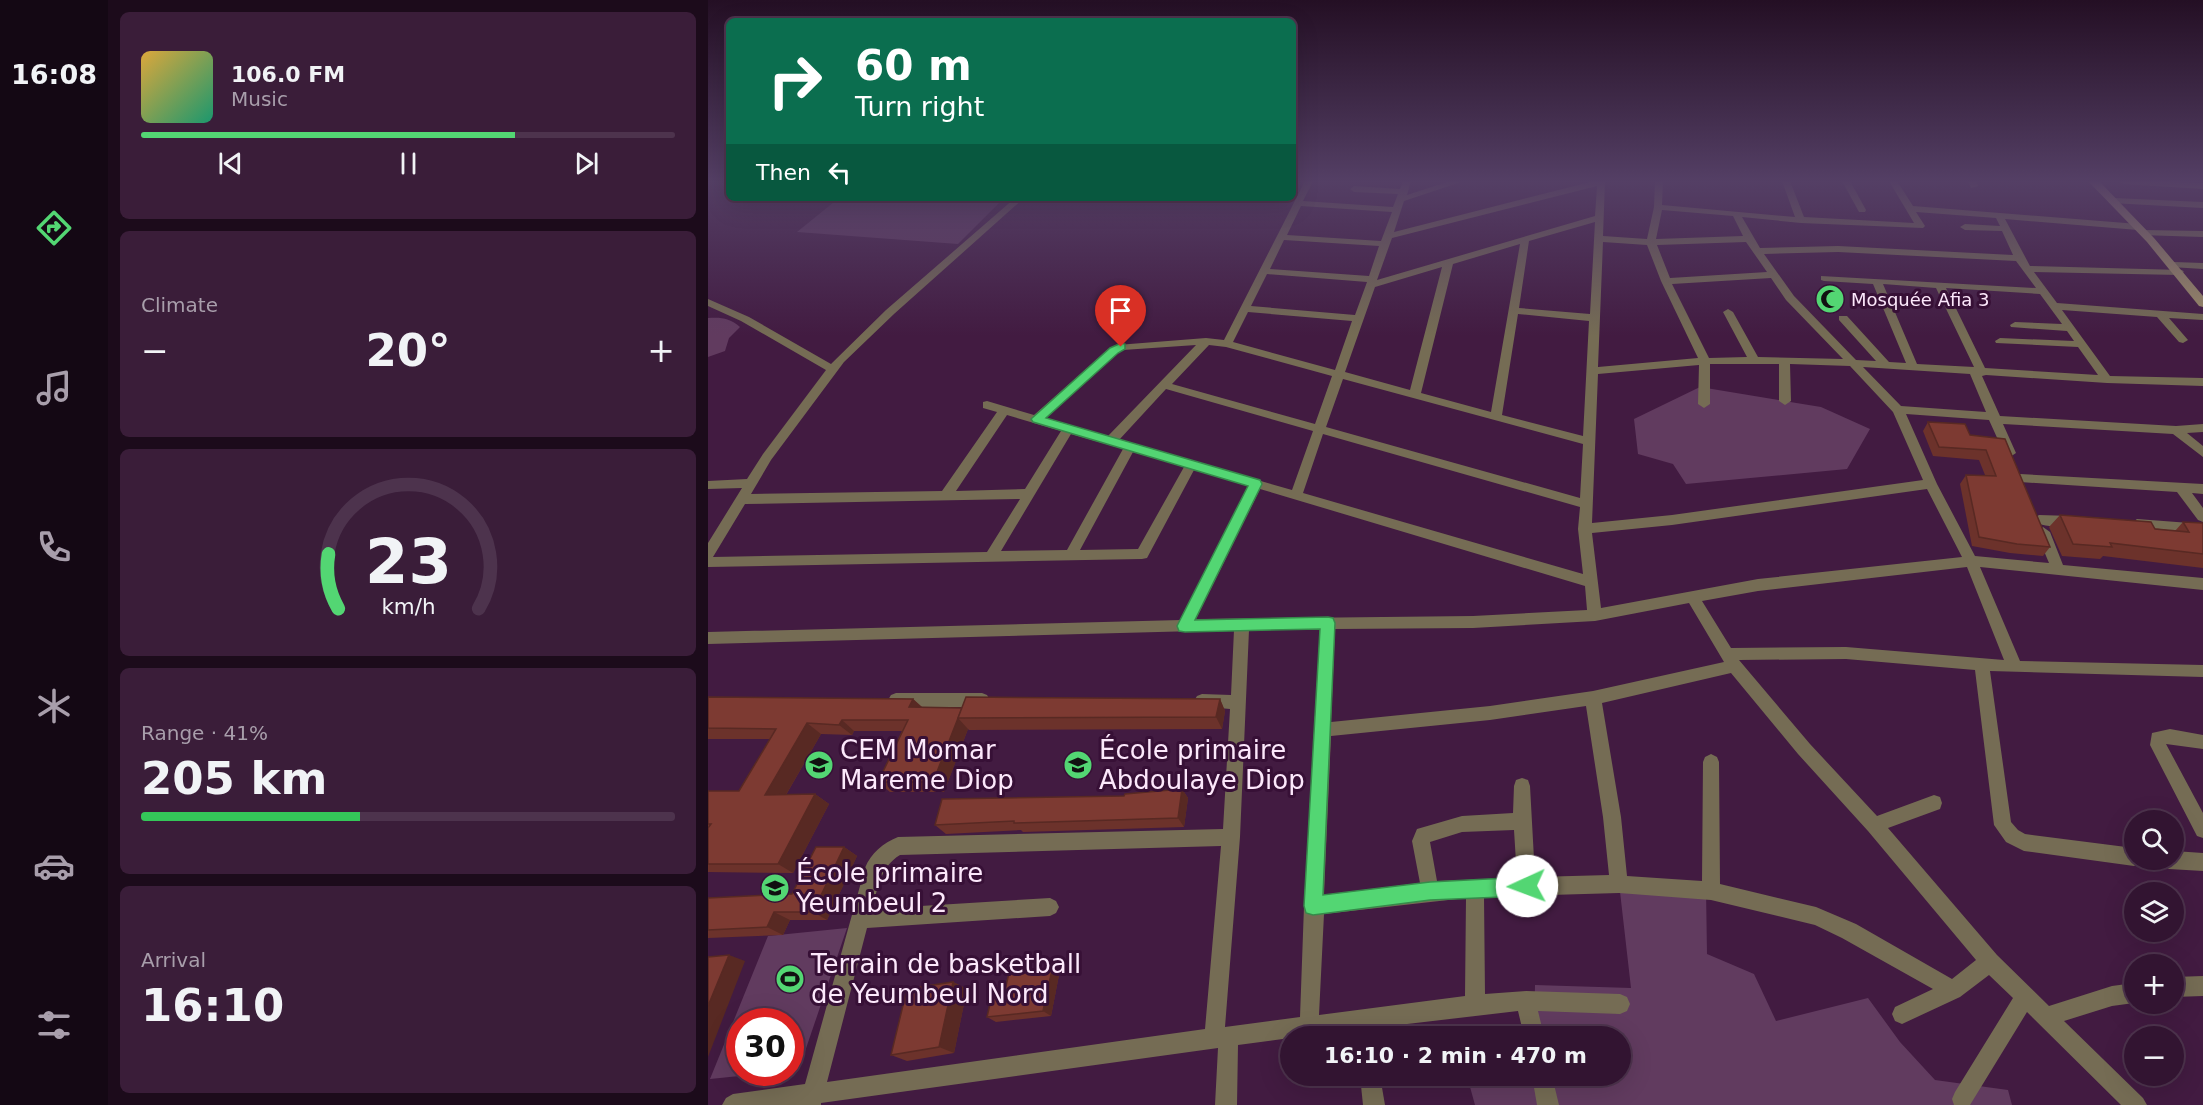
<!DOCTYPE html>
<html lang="en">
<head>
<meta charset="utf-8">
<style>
  :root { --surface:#321431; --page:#3a1d39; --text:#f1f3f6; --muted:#a89eab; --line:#4d334d; --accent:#53d673 }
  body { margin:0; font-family:"DejaVu Sans",sans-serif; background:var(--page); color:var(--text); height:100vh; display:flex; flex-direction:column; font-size:22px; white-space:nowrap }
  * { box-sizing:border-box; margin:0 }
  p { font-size:20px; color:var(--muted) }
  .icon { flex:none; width:33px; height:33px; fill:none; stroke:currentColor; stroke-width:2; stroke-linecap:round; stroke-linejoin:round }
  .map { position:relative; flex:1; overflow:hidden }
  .panel { display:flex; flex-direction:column; gap:12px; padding:12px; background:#1c0b1b; width:600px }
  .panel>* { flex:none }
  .hud { position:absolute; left:18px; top:18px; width:570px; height:183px; border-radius:9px; box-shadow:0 6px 24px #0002,0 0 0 2px var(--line); background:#0b6e4f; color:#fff; overflow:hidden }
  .tools { position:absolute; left:1416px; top:810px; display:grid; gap:12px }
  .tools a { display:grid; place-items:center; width:60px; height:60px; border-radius:50%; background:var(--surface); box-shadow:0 6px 24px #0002,0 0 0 2px var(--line); font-size:30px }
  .speed { position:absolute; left:18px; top:1008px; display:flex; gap:12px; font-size:30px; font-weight:700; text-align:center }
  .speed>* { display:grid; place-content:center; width:78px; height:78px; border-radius:50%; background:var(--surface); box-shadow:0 6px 24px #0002,0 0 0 2px var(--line); line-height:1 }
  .speed .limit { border:9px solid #d22; background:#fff; color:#111 }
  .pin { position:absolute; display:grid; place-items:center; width:51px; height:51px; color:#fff; margin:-62px -26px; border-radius:50% 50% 50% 0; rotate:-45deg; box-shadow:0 0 6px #0007 }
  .pin .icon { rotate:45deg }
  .me { position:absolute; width:66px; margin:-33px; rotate:268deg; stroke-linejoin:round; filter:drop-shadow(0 0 4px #0008) }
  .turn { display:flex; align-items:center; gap:21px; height:126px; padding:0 30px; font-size:27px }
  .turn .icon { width:78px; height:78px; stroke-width:2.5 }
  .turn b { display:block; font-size:42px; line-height:51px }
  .then { display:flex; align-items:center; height:57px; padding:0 30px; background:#0003; gap:12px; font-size:22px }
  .big { font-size:45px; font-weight:700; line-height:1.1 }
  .panel .widget { flex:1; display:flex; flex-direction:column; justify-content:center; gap:9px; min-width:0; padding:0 21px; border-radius:9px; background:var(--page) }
  .panel .dial { align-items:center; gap:0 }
  .dial svg { height:156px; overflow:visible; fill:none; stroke:var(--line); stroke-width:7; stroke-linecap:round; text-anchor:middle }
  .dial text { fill:var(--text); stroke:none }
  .song { display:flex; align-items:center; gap:18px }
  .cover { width:72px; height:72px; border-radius:9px; background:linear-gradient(135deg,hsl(40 70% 55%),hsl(160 70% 35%)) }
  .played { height:6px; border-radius:3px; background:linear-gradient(90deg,var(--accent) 70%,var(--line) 70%) }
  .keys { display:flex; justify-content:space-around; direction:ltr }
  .heat { display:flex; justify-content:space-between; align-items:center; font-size:33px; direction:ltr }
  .charge { height:9px; border-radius:4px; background:linear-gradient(90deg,#34c759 41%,var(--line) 0) }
  .trip { position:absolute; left:572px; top:1026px; width:351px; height:60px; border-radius:30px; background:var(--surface); box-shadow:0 6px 24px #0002,0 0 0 2px var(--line); font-weight:700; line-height:60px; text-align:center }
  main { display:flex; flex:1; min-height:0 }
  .menu { display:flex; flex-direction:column; width:108px; justify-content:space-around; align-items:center; background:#140814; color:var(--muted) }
  .menu .icon { width:42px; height:42px }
  .menu .selected { color:var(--accent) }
  .menu b { font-size:27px; color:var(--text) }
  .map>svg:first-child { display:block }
  .green { fill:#613b5f }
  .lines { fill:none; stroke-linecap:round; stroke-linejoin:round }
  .street { fill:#756c54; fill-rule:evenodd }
  .secondary { fill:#9e8f69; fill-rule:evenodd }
  .wall { fill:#6c322b }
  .shaded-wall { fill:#582923 }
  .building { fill:#7d3a32; stroke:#582923; stroke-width:1.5 }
  .route { fill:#53d673; stroke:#368b4b; stroke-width:1.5 }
  .labels { text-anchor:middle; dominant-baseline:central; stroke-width:6; stroke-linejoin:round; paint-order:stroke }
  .far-poi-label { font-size:18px; fill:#fce8fb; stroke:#371036; text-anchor:start }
  .near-poi-label { font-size:26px; fill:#fce8fb; stroke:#371036; text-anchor:start }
</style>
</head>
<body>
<main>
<nav class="menu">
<b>16:08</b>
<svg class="icon selected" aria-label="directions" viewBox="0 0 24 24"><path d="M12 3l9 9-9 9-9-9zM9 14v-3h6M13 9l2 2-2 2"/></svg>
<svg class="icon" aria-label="music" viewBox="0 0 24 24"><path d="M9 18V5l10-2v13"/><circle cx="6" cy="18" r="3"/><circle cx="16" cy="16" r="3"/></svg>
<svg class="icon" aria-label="phone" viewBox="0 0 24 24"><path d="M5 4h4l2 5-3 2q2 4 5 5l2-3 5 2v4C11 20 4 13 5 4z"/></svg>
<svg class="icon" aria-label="climate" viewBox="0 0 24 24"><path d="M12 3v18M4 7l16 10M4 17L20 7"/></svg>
<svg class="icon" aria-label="car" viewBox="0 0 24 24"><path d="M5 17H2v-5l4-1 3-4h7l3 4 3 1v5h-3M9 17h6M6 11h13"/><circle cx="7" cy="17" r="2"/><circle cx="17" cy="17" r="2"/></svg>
<svg class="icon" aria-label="filters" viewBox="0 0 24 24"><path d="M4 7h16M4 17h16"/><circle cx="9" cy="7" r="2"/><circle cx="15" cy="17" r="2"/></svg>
</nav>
<section class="panel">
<div class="widget">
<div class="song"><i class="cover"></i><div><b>106.0 FM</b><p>Music</p></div></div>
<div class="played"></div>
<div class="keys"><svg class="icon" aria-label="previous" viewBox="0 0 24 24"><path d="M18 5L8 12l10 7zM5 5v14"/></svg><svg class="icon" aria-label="pause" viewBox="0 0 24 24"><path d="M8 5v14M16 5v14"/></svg><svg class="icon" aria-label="next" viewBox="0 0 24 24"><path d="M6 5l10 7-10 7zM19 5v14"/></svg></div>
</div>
<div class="widget"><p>Climate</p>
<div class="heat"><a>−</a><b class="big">20°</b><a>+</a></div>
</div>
<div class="widget dial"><svg viewBox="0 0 100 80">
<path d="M14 69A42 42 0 1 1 86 69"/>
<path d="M14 69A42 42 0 0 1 9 41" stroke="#53d673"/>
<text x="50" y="56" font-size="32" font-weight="700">23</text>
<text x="50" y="72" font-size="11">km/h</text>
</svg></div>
<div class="widget"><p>Range · 41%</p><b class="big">205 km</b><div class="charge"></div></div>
<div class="widget"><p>Arrival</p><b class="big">16:10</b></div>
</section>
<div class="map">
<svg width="1495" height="1105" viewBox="0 0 1495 1105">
  <rect width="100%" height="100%" fill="#421b41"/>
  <g class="green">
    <path d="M131,198H296L250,244L89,232Z"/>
    <path d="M0,318C13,317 22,318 32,327L21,338L17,351L0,357Z"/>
    <path d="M992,387L1113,407L1162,429L1139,469L978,484L965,464L930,454L926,419Z"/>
    <path d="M911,883L998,889L999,954L1046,974L1068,1021L1160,998L1192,1042L1227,1080L1300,1090L1304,1105H767L759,1076H791L792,1079L807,1076H912V1036H826L827,985L923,988Z"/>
    <path d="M139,928L91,1069L83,1070L82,1022H32V1072L60,1073L2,1079L60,936Z"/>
  </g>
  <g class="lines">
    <g class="street">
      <path d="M597,181H605L595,201L685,207L690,194L646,192L642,189L646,186L692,189L695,181H703L699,195L742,181H756L696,201L686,232L886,181H897L895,236L939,239L946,207L947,181H955L954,205L1087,217L1074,181H1082L1096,217L1206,223L1181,181H1189L1205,206L1430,224L1435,227L1430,230L1297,219L1322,266L1474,270L1476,272L1471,275L1326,272L1349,303L1495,314V320L1461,318L1480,340L1475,343L1471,342L1449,317L1354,310L1402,376L1495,378V386L1399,383L1278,375L1274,376L1292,416L1468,426L1495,424V432L1479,433L1495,446V457L1465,434L1295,424L1308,453L1302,457L1296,453L1281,420L1198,414L1229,484L1267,556L1341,563L1328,532L1335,527L1342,532L1355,565L1495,578V590L1272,567L1312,661L1495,665V677L1282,671L1303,822L1310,830L1317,834L1426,848V860H1434L1432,863L1426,866L1316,851L1298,842L1286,825L1267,670L1138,659L1031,660L1102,744L1169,816L1226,795L1232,797L1234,803L1232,809L1180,828L1289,955L1341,1006L1404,986L1426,983V1003L1404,1006L1356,1021L1435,1098L1439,1105H1413L1319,1012L1262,1105H1246L1244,1099L1247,1092L1305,998L1281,975L1252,997L1194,1024L1187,1021L1184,1014L1187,1007L1225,989L1134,938L1107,925L1003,900L911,893L776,897L777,994L818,991L912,994L919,997L922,1004L919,1011L912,1014L830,1011L836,1036H816L810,1011L665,1028L666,1036H646L645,1030L602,1036H582V1038L530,1045L529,1105H507L510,1048L113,1103V1105H14L18,1098L25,1094L97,1084L157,868C163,853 175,843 190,837L515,829L522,709L489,706L486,701L489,696L494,694L523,695L526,630L0,644V632L473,620L541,486L486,470L439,558L434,559L0,567V543L34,488L0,489V481L39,479L55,454L118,370L33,321L0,306V299L41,317L123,364L178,310L307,198H316L186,314L136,362L63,460L43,494L234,491L289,412L275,408V402L279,401L326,415L402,348L409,345L498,338L516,340ZM889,186L887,216L669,280L684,238ZM593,206L684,212L673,241L579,235ZM954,210L1025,216L1035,236L948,239ZM1208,212L1288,218L1292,226L1257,224L1252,227L1257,230L1294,231L1305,255L1130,246L1052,248L1034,217L1093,223L1215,228L1217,226ZM887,222L882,314L811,308L821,241ZM576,240L671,246L661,276L562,269ZM895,242L939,245L953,281L990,358L890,367ZM1038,242L1059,272L962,278L949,245ZM812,244L783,412L713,393L745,264ZM1130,252L1308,261L1328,288L1113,276V280L1116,281L1165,284L1198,363L1181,362L1139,316H1131V320L1168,361L1148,360L1086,296L1056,254ZM734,267L702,390L637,372L667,287ZM559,274L659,282L647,315L543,306ZM1063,278L1078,300L1135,359L1050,357L1025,312L1020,309L1015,312L1039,357L1001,358L964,284ZM1175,284L1228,288L1266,367L1209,364ZM1238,288L1332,294L1354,324L1307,322L1302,325L1303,327L1359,331L1366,341L1292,338L1287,341L1288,343L1370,347L1390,375L1277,368ZM540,312L644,321L627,370L525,342ZM810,314L881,321L875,436L794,415ZM488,345L400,436L337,418L410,352L415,350ZM501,345L518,347L624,376L607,424L464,384ZM1002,364H1071V401L1077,405L1083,401L1082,364L1142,366L1185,412L1215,480L964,515L884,523L890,374L991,365L990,404L996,408L1002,404ZM1155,367L1262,374L1278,412L1193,406ZM635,379L875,444L872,498L618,427ZM458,389L605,431L584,490L411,440ZM299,415L353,431L317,489L248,491ZM363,434L415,449L359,550L293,551ZM615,434L872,507L870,529L875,574L595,493ZM425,452L476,467L430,549L372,550ZM552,489L877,586L879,610L765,616L488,619ZM1219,489L1254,557L1050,579L893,608L884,533L964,525ZM312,499L279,552L5,557L37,504ZM1259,567L1296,660L1138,647L1023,648L994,601L1050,591ZM981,603L1016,662L885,691L782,706L623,722L627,629L765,628L887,621ZM612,629L596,906L592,1017L517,1027L532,837L541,630ZM1023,673L1090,754L1160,831L1268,960L1244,979L1148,924L1108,907L1012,884L1011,762L1009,757L1003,754L997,757L995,762L994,881L919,876L913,817L894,703ZM878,706L895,817L901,875L827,877L822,786L820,780L814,778L808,780L806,786L805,813L754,816L709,829L704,841L712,883L616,895L623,736L782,720ZM806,830L809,878L729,881L722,842L754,832ZM513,846L497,1029L119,1082L159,928L342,916L348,913L351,907L348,901L342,898L164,909C170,888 172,867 192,855ZM758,898L757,996L611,1015L616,914Z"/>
      <path d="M1134,181H1142L1158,210L1157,212H1151Z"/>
      <path d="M1260,181H1268L1270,186L1263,188Z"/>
      <path d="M1411,181L1495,183V189L1415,184Z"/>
      <path d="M1406,198L1495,202V208L1403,203V199Z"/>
      <path d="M1435,230L1495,231V237L1432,235V231Z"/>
      <path d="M1466,262L1495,263V269L1463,267V263Z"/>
      <path d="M1312,474L1495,484V494L1484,493L1495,508V522L1490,520L1469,492L1312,482L1306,478Z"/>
      <path d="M1331,515L1364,516L1371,521C1364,529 1331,528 1324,520Z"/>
      <path d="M1429,519L1495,524V534L1424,527L1422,524Z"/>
      <path d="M188,693H274L279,695L282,700L279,705L274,707H188L183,705L180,700L183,695Z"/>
      <path d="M1462,729L1495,735V749L1458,744L1495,813V838L1489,836L1442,745L1444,733Z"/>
      <path d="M1466,851L1495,853V871L1461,869L1455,866L1452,860H1466Z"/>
      <path d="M1495,976V996L1466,997V977Z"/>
      <path d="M652,1076H672L677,1105H655Z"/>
      <path d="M824,1076H844L851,1105H829Z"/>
    </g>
    <path class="secondary" d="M1380,181H1391L1446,238L1495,296V307L1491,306L1439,242Z"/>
  </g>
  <g class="wall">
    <path d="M1220,422L1262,435L1297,439L1342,547L1335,556L1302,553L1264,546L1252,484L1258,475H1277L1271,460L1225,456L1215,431Z"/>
    <path d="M1352,515L1467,531L1475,522L1495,523V568L1395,556L1392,559L1354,556L1341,527Z"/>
    <path d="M0,697L205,699L214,707L254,708L512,699L517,711L514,729L261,730L260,729L236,792H182L170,782L194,731H146L144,735L113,734L78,795L107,794L121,804L85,873L0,872V791H31L62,739H0Z"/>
    <path d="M474,789L480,798L476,827L315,832L313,830L238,834L227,825L416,796Z"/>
    <path d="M136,847L149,856L119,920H82L75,935L0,938V898L84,894Z"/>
    <path d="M351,975L343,1016L288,1022L279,1017L298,986Z"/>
    <path d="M245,982L259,989L246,1053L199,1061L183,1055Z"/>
  </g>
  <g class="shaded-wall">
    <path d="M205,699L216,709L201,707Z"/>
    <path d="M512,699L517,711L514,729L508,717Z"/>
    <path d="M250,718L260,729L236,792L225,782Z"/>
    <path d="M134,720L146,731L144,735L131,725Z"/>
    <path d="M99,723L113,734L72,805L57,795Z"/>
    <path d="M474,789L480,798L476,827L470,818Z"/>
    <path d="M107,794L121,804L85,873L70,864Z"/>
    <path d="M136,847L149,856L119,920L105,912Z"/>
    <path d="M66,912L82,920L75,935L59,927Z"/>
    <path d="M21,955L37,961L0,1057V1006Z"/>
    <path d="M344,970L351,975L343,1016L335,1011Z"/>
    <path d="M245,982L259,989L246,1053L231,1047Z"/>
  </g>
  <g class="building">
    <path d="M1220,422L1257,424L1262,435L1297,439L1342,547L1309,544L1271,537L1258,475L1288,476L1278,450L1231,447Z"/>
    <path d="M1352,515L1443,522L1447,529L1481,532L1475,522L1495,523V554L1402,543L1404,547L1365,544Z"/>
    <path d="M0,697L205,699L201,707L254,708L225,782H170L200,720H134L131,725L99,723L57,795L107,794L70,864H0V828L3,824H0V791H31L68,729L0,728Z"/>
    <path d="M258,697L512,699L508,717L250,718Z"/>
    <path d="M474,789L470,818L306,823V821L227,825L234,799L416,796L417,794Z"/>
    <path d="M108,847H136L105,912H66L59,927L0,930V898L84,894Z"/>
    <path d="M21,955L0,1006V957Z"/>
    <path d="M344,970L335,1011L279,1017L286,987L298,986L301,973Z"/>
    <path d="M245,982L231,1047L183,1055L199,989Z"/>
  </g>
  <linearGradient id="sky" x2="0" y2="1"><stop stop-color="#240f24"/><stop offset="0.54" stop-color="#543f65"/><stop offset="1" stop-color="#543f65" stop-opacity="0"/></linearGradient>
  <rect width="1495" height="336" fill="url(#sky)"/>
  <path class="route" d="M413,343L417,344V349L410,353L338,418L552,480L554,484L487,620L620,617L625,618L627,623L615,895L722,882L819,877L826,880L829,886L826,893L819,896L722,900L605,915L598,913L596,906L612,629L477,632L471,631L469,626L540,486L325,422L323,419L402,348Z"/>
  <defs>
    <g id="mosque-disc" transform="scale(1.5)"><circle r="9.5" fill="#53d673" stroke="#371036"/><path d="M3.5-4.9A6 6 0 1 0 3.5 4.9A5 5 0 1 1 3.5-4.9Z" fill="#111"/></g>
    <g id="school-disc" transform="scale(1.5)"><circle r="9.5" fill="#53d673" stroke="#371036"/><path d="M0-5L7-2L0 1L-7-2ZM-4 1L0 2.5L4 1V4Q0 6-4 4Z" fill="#111"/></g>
    <g id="stadium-disc" transform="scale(1.5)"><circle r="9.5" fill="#53d673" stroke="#371036"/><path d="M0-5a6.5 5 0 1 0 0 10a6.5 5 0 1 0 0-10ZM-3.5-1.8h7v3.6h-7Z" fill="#111"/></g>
  </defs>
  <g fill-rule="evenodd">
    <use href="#mosque-disc" x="1122" y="299"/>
    <use href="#school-disc" x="111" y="765"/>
    <use href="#school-disc" x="370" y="765"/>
    <use href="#school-disc" x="67" y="888"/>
    <use href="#stadium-disc" x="82" y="979"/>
  </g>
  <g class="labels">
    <g class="far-poi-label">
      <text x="1143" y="299">Mosquée Afia 3</text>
    </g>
    <g class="near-poi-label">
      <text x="132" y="750">CEM Momar<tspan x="132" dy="30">Mareme Diop</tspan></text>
      <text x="391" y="750">École primaire<tspan x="391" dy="30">Abdoulaye Diop</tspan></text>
      <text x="88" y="873">École primaire<tspan x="88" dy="30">Yeumbeul 2</tspan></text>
      <text x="103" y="964">Terrain de basketball<tspan x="103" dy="30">de Yeumbeul Nord</tspan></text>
    </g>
  </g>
</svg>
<div class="tools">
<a><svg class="icon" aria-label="search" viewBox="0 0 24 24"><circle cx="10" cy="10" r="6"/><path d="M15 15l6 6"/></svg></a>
<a><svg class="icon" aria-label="layers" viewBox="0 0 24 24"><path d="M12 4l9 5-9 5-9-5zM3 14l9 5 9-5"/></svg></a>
<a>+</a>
<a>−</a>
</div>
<div class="speed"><div class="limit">30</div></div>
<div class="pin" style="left:413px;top:347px;background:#d93025"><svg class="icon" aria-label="arrive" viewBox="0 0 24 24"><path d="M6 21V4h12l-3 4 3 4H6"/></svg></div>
<svg class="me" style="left:819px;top:886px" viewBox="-20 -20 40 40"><circle r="19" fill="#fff"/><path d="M0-13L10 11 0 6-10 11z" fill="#53d673"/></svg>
<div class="trip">16:10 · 2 min · 470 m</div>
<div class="hud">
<div class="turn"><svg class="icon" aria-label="right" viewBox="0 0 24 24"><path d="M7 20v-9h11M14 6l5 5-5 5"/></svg><div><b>60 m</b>Turn right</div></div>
<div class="then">Then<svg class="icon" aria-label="left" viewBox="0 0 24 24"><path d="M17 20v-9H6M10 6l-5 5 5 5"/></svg></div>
</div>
</div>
</main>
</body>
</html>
